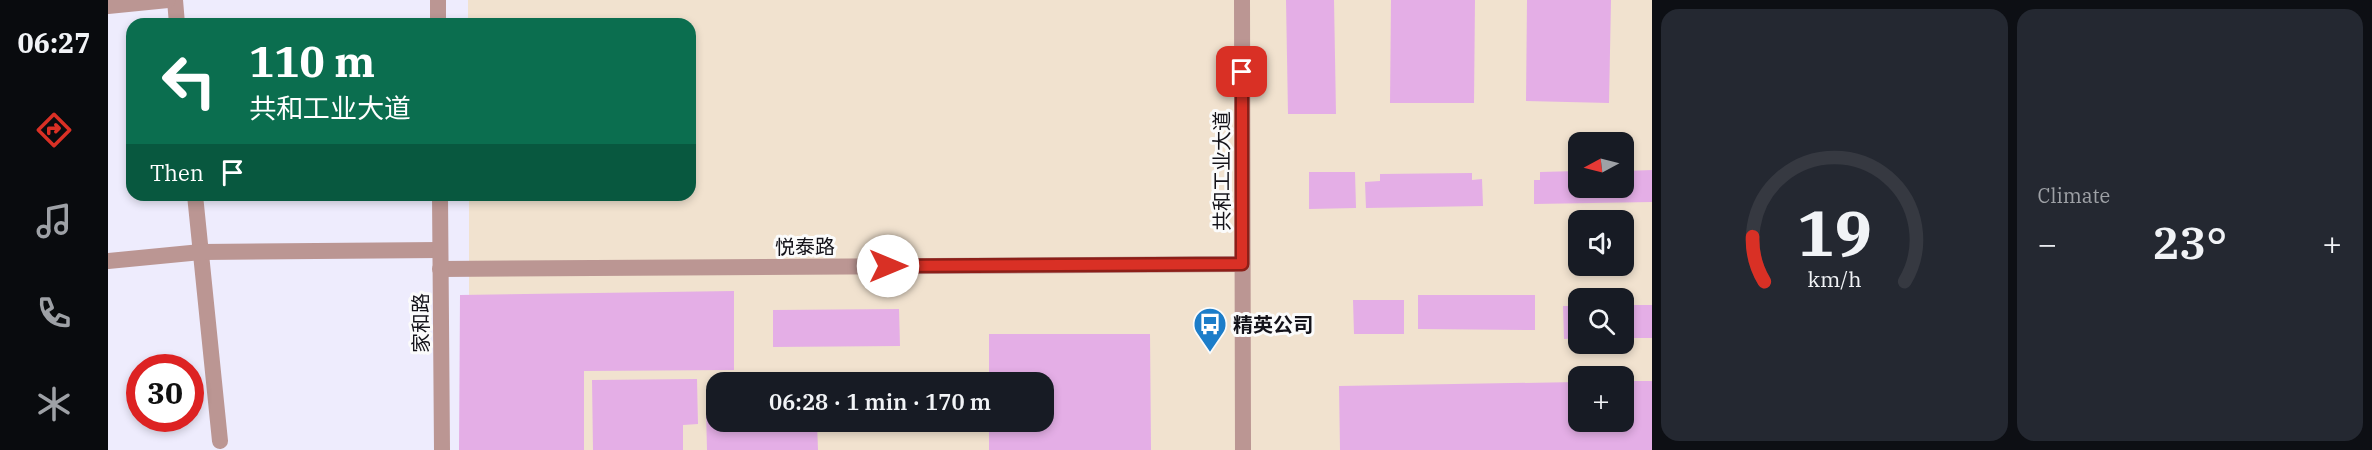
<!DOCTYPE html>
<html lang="en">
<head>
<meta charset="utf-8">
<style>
  :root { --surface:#171b24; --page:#242831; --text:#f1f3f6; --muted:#9ea1a6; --line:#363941; --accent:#d93025 }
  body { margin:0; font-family:"IBM Plex Serif","Noto Sans SC",serif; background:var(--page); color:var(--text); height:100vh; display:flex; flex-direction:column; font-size:22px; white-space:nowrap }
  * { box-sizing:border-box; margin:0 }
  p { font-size:20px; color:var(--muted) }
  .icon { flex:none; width:33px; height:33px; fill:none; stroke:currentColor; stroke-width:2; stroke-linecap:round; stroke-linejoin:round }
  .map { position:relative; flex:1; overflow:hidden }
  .drawer { display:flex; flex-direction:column; gap:9px; padding:9px; background:#0d0f14; width:720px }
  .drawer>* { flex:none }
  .banner { position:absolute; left:18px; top:18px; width:570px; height:183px; border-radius:18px; box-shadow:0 3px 9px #0003; background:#0b6e4f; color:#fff; overflow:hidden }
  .needle { width:39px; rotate:263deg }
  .controls { position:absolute; left:1460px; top:132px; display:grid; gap:12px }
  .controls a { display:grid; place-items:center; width:66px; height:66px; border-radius:12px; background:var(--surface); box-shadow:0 3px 9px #0003; font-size:30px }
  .speed { position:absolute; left:18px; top:354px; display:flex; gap:12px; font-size:30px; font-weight:700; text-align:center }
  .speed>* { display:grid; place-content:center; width:78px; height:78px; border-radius:50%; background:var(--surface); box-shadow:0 3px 9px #0003; line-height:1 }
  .speed .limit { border:9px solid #d22; background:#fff; color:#111 }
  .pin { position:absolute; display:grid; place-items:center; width:51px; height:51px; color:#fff; margin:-26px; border-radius:12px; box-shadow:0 3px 9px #0006 }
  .me { position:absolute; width:66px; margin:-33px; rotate:90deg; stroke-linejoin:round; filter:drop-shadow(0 0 4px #0008) }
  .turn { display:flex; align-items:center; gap:21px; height:126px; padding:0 24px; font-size:27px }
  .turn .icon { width:78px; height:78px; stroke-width:2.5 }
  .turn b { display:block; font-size:42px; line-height:51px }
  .then { display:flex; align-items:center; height:57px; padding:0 24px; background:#0003; gap:12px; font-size:22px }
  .big { font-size:45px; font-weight:600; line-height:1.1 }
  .drawer .card { flex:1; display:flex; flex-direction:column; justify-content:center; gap:9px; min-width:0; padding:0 21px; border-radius:18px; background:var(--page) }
  .drawer .dial { align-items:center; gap:0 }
  .dial svg { height:156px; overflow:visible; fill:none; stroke:var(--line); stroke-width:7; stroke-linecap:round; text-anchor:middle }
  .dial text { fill:var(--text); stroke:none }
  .heat { display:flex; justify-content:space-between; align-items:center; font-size:33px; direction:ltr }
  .drawer .tiles { flex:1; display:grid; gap:9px; grid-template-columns:repeat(2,1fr) }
  .trip { position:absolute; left:598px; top:372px; width:348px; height:60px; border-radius:18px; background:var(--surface); box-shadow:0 3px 9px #0003; font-weight:600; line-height:60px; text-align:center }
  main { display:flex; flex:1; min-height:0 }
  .tab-bar { display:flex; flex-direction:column; width:108px; justify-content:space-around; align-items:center; background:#090b0e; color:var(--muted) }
  .tab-bar .icon { width:42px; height:42px }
  .tab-bar .on { color:var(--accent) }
  .tab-bar b { font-size:27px; color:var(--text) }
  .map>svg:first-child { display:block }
  .industrial { fill:#f1e2cf; fill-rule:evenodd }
  .building { fill:#e4aee6 }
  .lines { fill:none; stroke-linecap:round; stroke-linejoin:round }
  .minor { stroke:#bb9693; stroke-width:16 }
  .tertiary { stroke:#bb9693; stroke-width:16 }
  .route-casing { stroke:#8d1f18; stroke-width:15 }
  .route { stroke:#d93025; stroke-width:10 }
  .labels { text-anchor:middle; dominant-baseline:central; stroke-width:6; stroke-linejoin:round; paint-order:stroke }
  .street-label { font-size:20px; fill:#14131a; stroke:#fbfbfb }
  .poi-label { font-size:20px; font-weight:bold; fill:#14131a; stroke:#fbfbfb; text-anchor:start }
</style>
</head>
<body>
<main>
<nav class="tab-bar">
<b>06:27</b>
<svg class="icon on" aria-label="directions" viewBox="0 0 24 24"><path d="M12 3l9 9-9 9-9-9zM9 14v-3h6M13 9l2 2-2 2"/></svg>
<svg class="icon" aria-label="music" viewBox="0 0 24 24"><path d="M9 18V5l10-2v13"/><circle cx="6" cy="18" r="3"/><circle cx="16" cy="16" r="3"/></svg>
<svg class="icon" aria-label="phone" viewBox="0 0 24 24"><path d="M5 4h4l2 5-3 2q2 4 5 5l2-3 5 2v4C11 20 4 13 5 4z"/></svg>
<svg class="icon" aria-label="climate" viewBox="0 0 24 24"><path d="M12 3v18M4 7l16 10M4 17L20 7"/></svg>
</nav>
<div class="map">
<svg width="1544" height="450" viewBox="0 0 1544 450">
  <rect width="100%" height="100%" fill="#eeecfd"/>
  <path class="industrial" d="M360,0H1544V450H361V195H582V24H360ZM1470,142H1515V188H1470ZM1470,220H1515V266H1470ZM1470,298H1515V344H1470ZM1470,376H1515V422H1470ZM609,382H936V422H609Z"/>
  <g class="building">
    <path d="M1178,0H1226L1228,114H1180Z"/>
    <path d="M1283,0H1367L1366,103H1282Z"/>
    <path d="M1419,0H1503L1501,103L1418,101Z"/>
    <path d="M1544,170V202L1426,204V180H1432V172L1470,171V188H1515V171Z"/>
    <path d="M1201,172H1247L1248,208L1201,209Z"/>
    <path d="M1364,173V180L1374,179L1375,206L1258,208L1257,182L1272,181V174Z"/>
    <path d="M626,291V370L476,371V450H351L352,295Z"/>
    <path d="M1310,295H1427V330L1310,329Z"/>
    <path d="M1245,300H1296V334H1246Z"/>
    <rect x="1515" y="305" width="29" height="33"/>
    <path d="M1455,306H1470V338L1456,339Z"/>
    <path d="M791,309L792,346L665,347V310Z"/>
    <path d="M881,334H1042L1043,450H881V422H936V382H881Z"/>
    <path d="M589,379L590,424L575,425V450H485L484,380Z"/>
    <path d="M1515,381H1544V450H1232L1231,386L1470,382V422H1515Z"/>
    <path d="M598,410H609V422H709L710,450H599Z"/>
  </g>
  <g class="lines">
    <g class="minor">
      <path d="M67,0L69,24"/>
      <path d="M1134,0L1135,450"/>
      <path d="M0,6L60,0"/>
      <path d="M87,195L112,441"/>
      <path d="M0,261L93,252L332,250"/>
      <path d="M332,269L1134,264"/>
    </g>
    <g class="tertiary">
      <path d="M330,0V24"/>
      <path d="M332,195L334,450"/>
    </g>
  </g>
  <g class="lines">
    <g class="route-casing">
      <path id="route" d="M780,266L1134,264V72"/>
    </g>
    <use href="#route" class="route"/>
  </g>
  <defs>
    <g id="bus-pin" transform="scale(1.725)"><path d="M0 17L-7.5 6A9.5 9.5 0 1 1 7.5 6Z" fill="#1c7dc9" stroke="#fbfbfb"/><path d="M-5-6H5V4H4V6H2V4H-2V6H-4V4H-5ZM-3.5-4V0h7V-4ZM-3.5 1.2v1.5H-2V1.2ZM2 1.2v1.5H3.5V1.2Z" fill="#fff"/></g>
  </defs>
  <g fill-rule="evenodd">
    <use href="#bus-pin" x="1102" y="324"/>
  </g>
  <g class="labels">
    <g class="street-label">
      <text transform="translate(1113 171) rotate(-90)">共和工业大道</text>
      <text x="697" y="246">悦泰路</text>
      <text transform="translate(312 323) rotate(-90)">家和路</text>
    </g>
    <g class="poi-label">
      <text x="1125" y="324">精英公司</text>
    </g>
  </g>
</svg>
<div class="controls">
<a><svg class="needle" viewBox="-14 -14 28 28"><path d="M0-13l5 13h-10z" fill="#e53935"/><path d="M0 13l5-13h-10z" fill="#9ea1a6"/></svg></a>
<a><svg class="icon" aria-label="sound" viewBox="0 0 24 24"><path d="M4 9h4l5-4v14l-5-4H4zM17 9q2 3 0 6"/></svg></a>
<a><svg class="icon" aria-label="search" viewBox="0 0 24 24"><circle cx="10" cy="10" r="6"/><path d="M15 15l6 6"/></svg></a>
<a>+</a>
</div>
<div class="speed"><div class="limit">30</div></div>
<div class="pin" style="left:1134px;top:72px;background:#d93025"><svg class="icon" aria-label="arrive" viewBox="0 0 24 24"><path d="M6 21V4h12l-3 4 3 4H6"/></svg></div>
<svg class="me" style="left:780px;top:266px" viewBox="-20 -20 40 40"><circle r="19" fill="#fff"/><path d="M0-13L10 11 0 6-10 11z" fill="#d93025"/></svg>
<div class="trip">06:28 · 1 min · 170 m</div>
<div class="banner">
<div class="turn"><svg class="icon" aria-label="left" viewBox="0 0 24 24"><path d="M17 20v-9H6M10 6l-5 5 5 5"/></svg><div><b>110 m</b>共和工业大道</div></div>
<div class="then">Then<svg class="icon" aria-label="arrive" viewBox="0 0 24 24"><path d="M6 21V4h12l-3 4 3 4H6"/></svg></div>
</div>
</div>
<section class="drawer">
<div class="tiles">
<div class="card dial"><svg viewBox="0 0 100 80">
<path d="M14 69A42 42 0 1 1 86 69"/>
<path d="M14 69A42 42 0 0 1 8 46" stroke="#d93025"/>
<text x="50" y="56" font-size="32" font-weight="700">19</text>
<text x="50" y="72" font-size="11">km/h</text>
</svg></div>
<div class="card"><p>Climate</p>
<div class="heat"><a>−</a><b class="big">23°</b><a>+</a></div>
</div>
</div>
</section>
</main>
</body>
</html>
